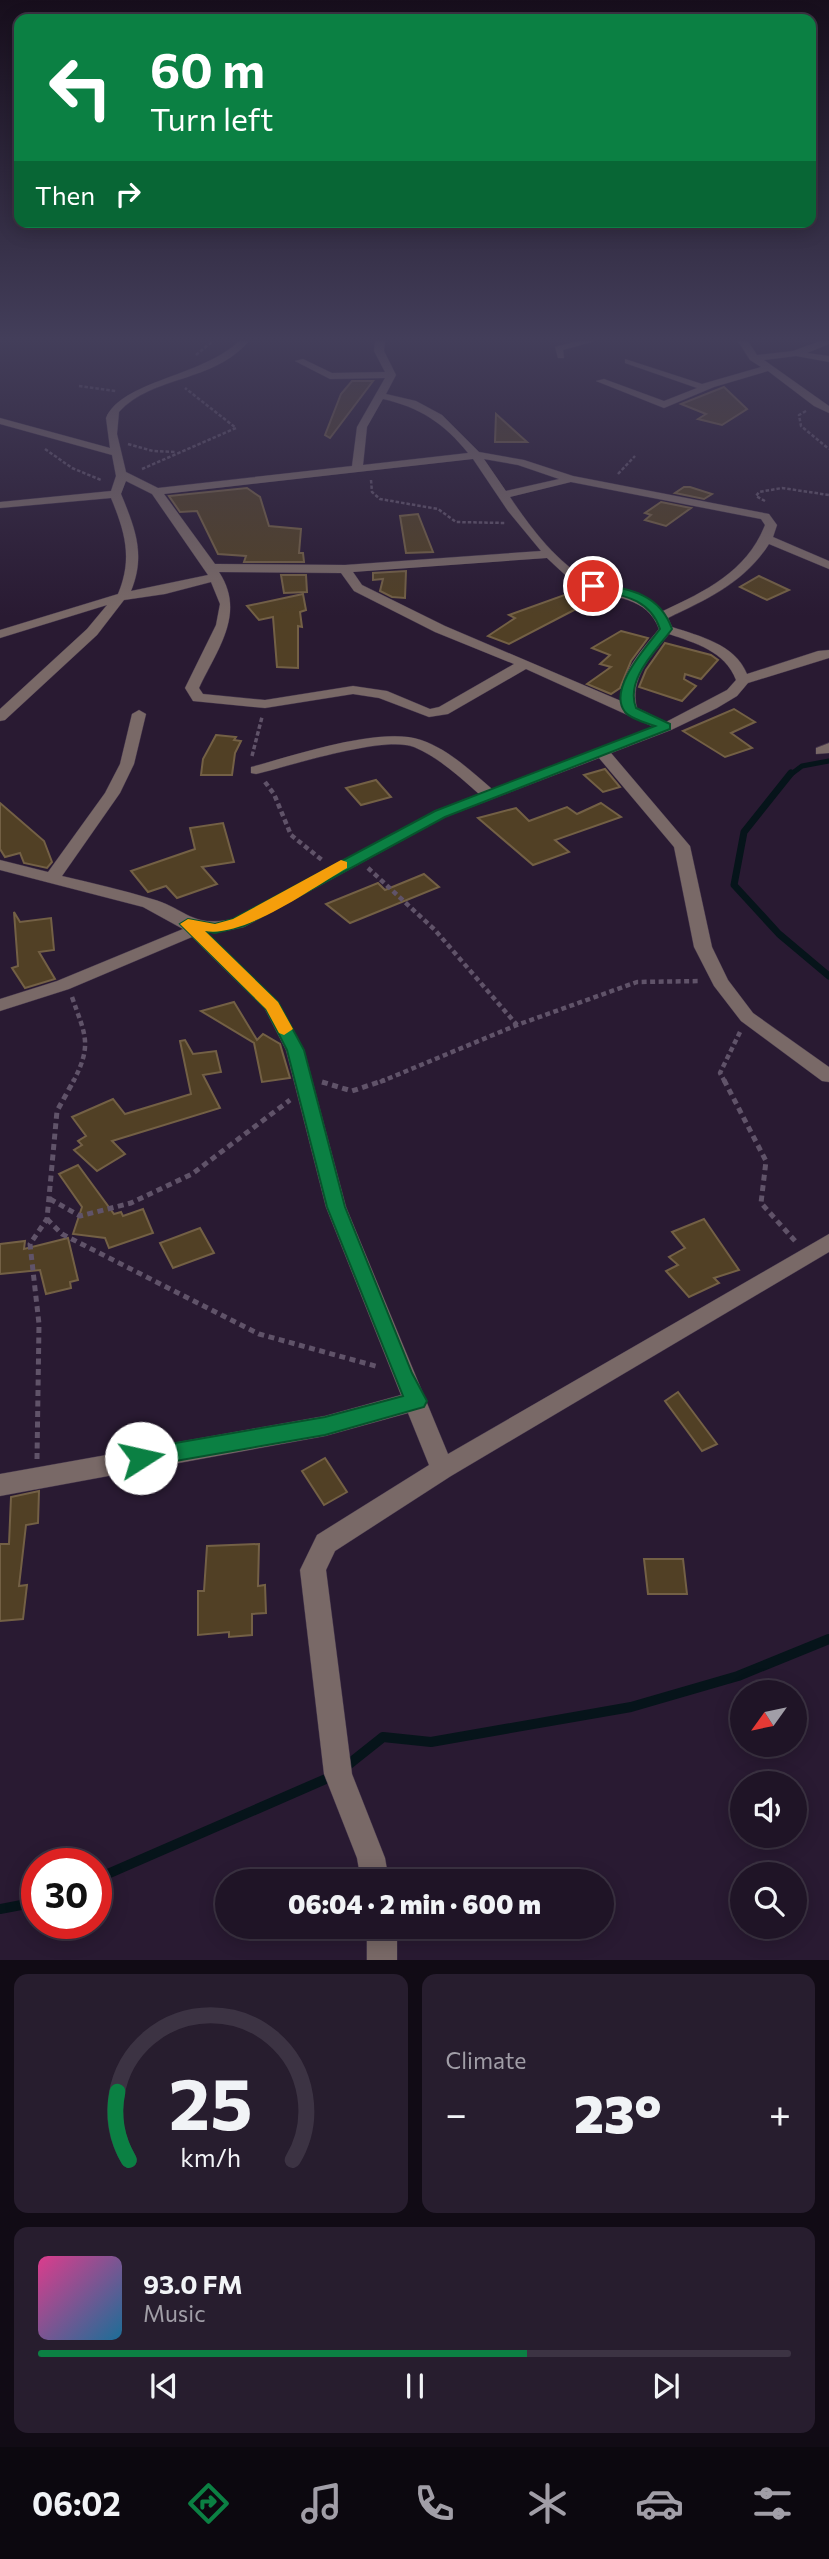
<!DOCTYPE html>
<html lang="en">
<head>
<meta charset="utf-8">
<style>
  :root { --surface:#1f1426; --page:#271d2e; --text:#f1f3f6; --muted:#a19ea7; --line:#3c3343; --accent:#0b8043 }
  body { margin:0; font-family:Commissioner,sans-serif; background:var(--page); color:var(--text); height:100vh; display:flex; flex-direction:column; font-size:26px; white-space:nowrap }
  * { box-sizing:border-box; margin:0 }
  p { font-size:23px; color:var(--muted) }
  .icon { flex:none; width:38px; height:38px; fill:none; stroke:currentColor; stroke-width:2; stroke-linecap:round; stroke-linejoin:round }
  .map { position:relative; height:1960px; overflow:hidden }
  .details { display:flex; flex-direction:column; gap:14px; padding:14px; background:#110b15; flex:1 }
  .details>* { flex:none }
  .banner { position:absolute; left:14px; top:14px; width:802px; height:214px; border-radius:14px; box-shadow:0 4px 18px #0003,0 0 0 2px var(--line); background:#0b8043; color:#fff; overflow:hidden }
  .needle { width:46px; rotate:237deg }
  .buttons { position:absolute; left:730px; top:1680px; display:grid; gap:14px }
  .buttons a { display:grid; place-items:center; width:77px; height:77px; border-radius:50%; background:var(--surface); box-shadow:0 4px 18px #0003,0 0 0 2px var(--line); font-size:35px }
  .speed { position:absolute; left:21px; top:1848px; display:flex; gap:14px; font-size:35px; font-weight:700; text-align:center }
  .speed>* { display:grid; place-content:center; width:91px; height:91px; border-radius:50%; background:var(--surface); box-shadow:0 4px 18px #0003,0 0 0 2px var(--line); line-height:1 }
  .speed .limit { border:10px solid #d22; background:#fff; color:#111 }
  .pin { position:absolute; display:grid; place-items:center; width:60px; height:60px; color:#fff; margin:-30px; border:4px solid #fff; border-radius:50%; box-shadow:0 2px 7px #0007 }
  .me { position:absolute; width:77px; margin:-38px; rotate:80deg; stroke-linejoin:round; filter:drop-shadow(0 0 5px #0008) }
  .turn { display:flex; align-items:center; gap:24px; height:147px; padding:0 21px; font-size:32px }
  .turn .icon { width:91px; height:91px; stroke-width:2.5 }
  .turn b { display:block; font-size:49px; line-height:60px }
  .then { display:flex; align-items:center; height:66px; padding:0 21px; background:#0003; gap:14px; font-size:26px }
  .big { font-size:52px; font-weight:800; line-height:1.1 }
  .details .widget { flex:1; display:flex; flex-direction:column; justify-content:center; gap:10px; min-width:0; padding:0 24px; border-radius:14px; background:var(--page) }
  .details .dial { align-items:center; gap:0 }
  .dial svg { height:182px; overflow:visible; fill:none; stroke:var(--line); stroke-width:7; stroke-linecap:round; text-anchor:middle }
  .dial text { fill:var(--text); stroke:none }
  .song { display:flex; align-items:center; gap:21px }
  .cover { width:84px; height:84px; border-radius:10px; background:linear-gradient(135deg,hsl(330 70% 55%),hsl(200 70% 35%)) }
  .played { height:7px; border-radius:4px; background:linear-gradient(90deg,var(--accent) 65%,var(--line) 65%) }
  .keys { display:flex; justify-content:space-around; direction:ltr }
  .heat { display:flex; justify-content:space-between; align-items:center; font-size:38px; direction:ltr }
  .details .tiles { flex:1; display:grid; gap:14px; grid-template-columns:1fr 1fr }
  .widget:last-child { grid-column:span 2 }
  .trip { position:absolute; left:215px; top:1869px; width:399px; height:70px; border-radius:35px; background:var(--surface); box-shadow:0 4px 18px #0003,0 0 0 2px var(--line); font-weight:800; line-height:70px; text-align:center }
  .tabs { display:flex; height:112px; justify-content:space-around; align-items:center; background:#0c080f; color:var(--muted) }
  .tabs .icon { width:49px; height:49px }
  .tabs .current { color:var(--accent) }
  .tabs b { font-size:32px; color:var(--text) }
  .map>svg:first-child { display:block }
  .lines { fill:none; stroke-linecap:round; stroke-linejoin:round }
  .stream-far2 { stroke:#06141a; stroke-width:5 }
  .stream-far1 { stroke:#06141a; stroke-width:7 }
  .stream { stroke:#06141a; stroke-width:10 }
  .building { fill:#514025; stroke:#736045; stroke-width:2 }
  .minor-casing { stroke:#43344b; stroke-width:1 }
  .path-far3 { stroke:#605369; stroke-width:2.5; stroke-dasharray:3.5 2; stroke-linecap:butt }
  .path-far2 { stroke:#605369; stroke-width:3.5; stroke-dasharray:4.5 2.5; stroke-linecap:butt }
  .path-far1 { stroke:#605369; stroke-width:4.5; stroke-dasharray:5 3.5; stroke-linecap:butt }
  .path { stroke:#605369; stroke-width:5; stroke-dasharray:6 4.5; stroke-linecap:butt }
  .minor { fill:#796967; fill-rule:evenodd }
  .route { fill:#0b8043; stroke:#07532c; stroke-width:2 }
  .slow { fill:#f59e0b }
</style>
</head>
<body>
<div class="map">
<svg width="829" height="1961" viewBox="0 0 829 1961">
  <rect width="100%" height="100%" fill="#291a32"/>
  <g class="lines">
    <path class="stream-far2" d="M790,775L802,766L829,761"/>
    <path class="stream-far1" d="M791,773L744,832L734,885L779,934L829,976"/>
    <g class="stream">
      <path d="M344,1768L383,1737L431,1742L631,1707L738,1676L829,1639"/>
      <path d="M96,1879L335,1775"/>
      <path d="M0,1909L37,1902"/>
    </g>
  </g>
  <g class="building">
    <path d="M352,381H373L330,438L325,435L341,394Z"/>
    <path d="M724,387L747,409L722,425L698,419L706,414L681,404Z"/>
    <path d="M496,414L527,442H495Z"/>
    <path d="M684,487H690L712,494L704,499L675,493Z"/>
    <path d="M247,488L260,497L269,526L301,529L299,553H303L304,562H244L246,556L218,554L197,511L180,512L169,496Z"/>
    <path d="M661,502L691,508L666,526L645,520L651,515L645,513Z"/>
    <path d="M418,514L433,552L406,553L400,516Z"/>
    <path d="M406,571L405,598L392,597L380,591L383,579L373,580V573Z"/>
    <path d="M281,575H306L307,592L284,593Z"/>
    <path d="M759,576L789,590L767,600L740,587Z"/>
    <path d="M581,589L607,604L582,613L576,609L509,644L488,636L515,618L509,615Z"/>
    <path d="M303,594L306,610L300,612L302,627L298,626V668L277,667L273,617L259,620L247,606Z"/>
    <path d="M621,631L648,638L631,661L620,688L611,694L587,684L611,667L600,664L610,655L592,648Z"/>
    <path d="M665,643L711,655L718,660L701,679L685,674L684,679L696,686L682,701L639,687L646,670Z"/>
    <path d="M734,709L755,722L731,733L752,748L725,757L683,731Z"/>
    <path d="M216,735L236,737L234,740L241,741L235,753L232,775H201L203,759Z"/>
    <path d="M605,769L620,787L603,792L584,775Z"/>
    <path d="M376,780L391,797L361,805L346,788Z"/>
    <path d="M0,803L44,841L52,862L47,868L24,863L20,853L5,857L0,849Z"/>
    <path d="M601,803L621,817L555,840L569,852L533,865L478,818L516,808L529,821L567,807L577,814Z"/>
    <path d="M223,823L234,862L202,867L217,884L177,898L166,886L148,892L131,871L195,849L190,828Z"/>
    <path d="M424,874L439,887L350,923L326,904L378,883L385,890Z"/>
    <path d="M14,912L20,922L51,918L54,950L39,952L55,979L25,988L12,968L18,966Z"/>
    <path d="M234,1002L257,1040L263,1034L280,1044L290,1078L262,1082L254,1043L201,1011Z"/>
    <path d="M185,1040L193,1054L216,1051L221,1072L203,1075L220,1108L112,1141L125,1154L97,1171L74,1150L82,1145L78,1141L86,1136L72,1117L113,1099L125,1114L191,1094L180,1041Z"/>
    <path d="M78,1165L114,1214L121,1212L123,1216L143,1209L153,1233L109,1248L105,1238L73,1234L82,1207L59,1174Z"/>
    <path d="M704,1219L739,1270L714,1278L719,1283L689,1297L666,1271L678,1265L669,1257L685,1248L672,1232Z"/>
    <path d="M200,1228L214,1253L173,1268L160,1243Z"/>
    <path d="M68,1238L78,1280L70,1282L71,1288L46,1294L40,1270L0,1274V1244L25,1241L24,1249Z"/>
    <path d="M678,1392L717,1444L702,1451L665,1401Z"/>
    <path d="M325,1458L347,1492L324,1505L302,1471Z"/>
    <path d="M39,1491L38,1523L26,1525L19,1586L27,1585L23,1619L0,1621V1544H9L11,1497Z"/>
    <path d="M259,1544L258,1586L265,1585L266,1613L252,1614V1635L229,1637V1632L198,1635V1591H204L207,1546Z"/>
    <path d="M644,1559H683L687,1594H648Z"/>
  </g>
  <g class="lines">
    <g class="minor-casing">
      <g id="minor">
        <path d="M239,341H249C213,383 153,375 119,412L117,434L126,472L158,488L352,466L357,427L385,378L330,379L295,361L303,359L332,373L385,372L374,351L375,341H385L384,351L396,375L386,394L416,401L442,415L479,452L524,460L573,476L769,514L777,525L773,537L829,561V569L769,544C745,582 708,599 668,618L672,627C699,636 735,644 747,674L818,651L829,650V658L748,683L737,696L717,708L671,730L611,753L690,846L712,947L728,980L753,1013L829,1067V1082L822,1081L741,1021L714,986L694,947L674,847L599,758L445,817L244,927L215,933L206,932L278,1002L304,1050L346,1207L448,1454L829,1234V1252L451,1476L335,1551L326,1570L352,1774L385,1858L389,1881H361L357,1858L324,1774L300,1570L317,1535L429,1465L408,1413L325,1436L0,1496V1474L325,1416L401,1395L326,1207L286,1050L265,1009L192,937L69,989L0,1011V999L57,981L183,929L143,907L0,870V860L48,872L105,793L120,764L132,714L139,710L146,714L134,764L120,793L62,876C92,883 122,890 152,899C187,909 191,928 233,919L435,811L479,794C460,777 438,757 414,747C384,735 290,766 256,774L251,773V767C294,756 379,726 421,740C448,749 471,771 492,789L654,727L526,669L448,714L429,717L379,698L353,694L265,708L193,701L185,688L216,625L220,604L211,582L165,594L124,600L97,635L5,720L0,721V709L87,629L107,605L0,638V630L118,594C133,558 125,532 111,498L0,508V502L111,491L116,476L112,455L0,424V418L110,448L106,418C121,381 204,376 239,341ZM383,399C419,407 444,423 468,453L363,465L367,427ZM473,459L508,511L541,551L345,565L215,564L164,494ZM484,459L518,465L559,479L506,491ZM126,481L152,494L208,575L131,591C146,555 135,528 121,494ZM571,482L761,519L765,525C747,571 706,591 663,611C641,591 618,593 593,582C559,566 530,527 510,497ZM547,558C559,569 571,582 586,588C614,599 647,596 659,629C642,650 620,672 621,701L445,626L362,585L353,572ZM219,572L341,573L354,591L435,632L514,664L439,707L430,709L387,691L353,686L265,700L203,694L199,688C218,648 246,613 219,572ZM669,634C695,643 725,651 736,680L727,690L666,722L637,708C629,679 651,656 669,634Z"/>
        <path d="M578,341H595L563,350L564,358H558L555,347Z"/>
        <path d="M738,341H748L757,355L793,351L820,341H829V344L807,353L829,356V362L796,356L764,360L829,406V413L814,406L768,371L714,387L664,408L596,381L604,379L664,401L697,388L625,363V359L702,384L761,367L750,360Z"/>
        <path d="M829,743V753L816,754V748Z"/>
        <rect x="367" y="1927" width="30" height="34"/>
      </g>
    </g>
    <g class="path-far3">
      <path d="M196,355L213,341"/>
      <path d="M79,386L116,391"/>
      <path d="M806,411L799,415L801,426L829,449"/>
      <path d="M128,444L153,451L175,452"/>
      <path d="M45,449L72,468L101,480"/>
      <path d="M142,469L236,428L185,388"/>
      <path d="M618,474L635,456"/>
      <path d="M371,480L372,492L380,499L438,509L456,522L505,523"/>
      <path d="M765,501L756,496L759,492L782,488L829,495"/>
    </g>
    <path class="path-far2" d="M252,756L262,717"/>
    <g class="path-far1">
      <path d="M265,782L274,794L291,835L322,860"/>
      <path d="M368,868L435,930L517,1025"/>
      <path d="M72,997C85,1035 93,1044 73,1082"/>
      <path d="M380,1082L517,1025L637,982L701,981"/>
      <path d="M725,1082L720,1073L740,1032"/>
    </g>
    <g class="path">
      <path d="M724,1080L766,1161L761,1203L796,1242"/>
      <path d="M322,1082L352,1091L385,1080"/>
      <path d="M50,1199L80,1216L131,1203L192,1174L290,1100"/>
      <path d="M47,1219L62,1234L259,1334L379,1367"/>
      <path d="M37,1459L39,1324L30,1244L47,1219L57,1111L74,1080"/>
    </g>
    <use href="#minor" class="minor"/>
  </g>
  <linearGradient id="sky" x2="0" y2="1"><stop stop-color="#170e1c"/><stop offset="0.55" stop-color="#433e5a"/><stop offset="1" stop-color="#433e5a" stop-opacity="0"/></linearGradient>
  <rect width="829" height="616" fill="url(#sky)"/>
  <path class="route" d="M593,583C627,589 659,592 672,629C656,651 625,679 636,708L670,724V729L445,817L244,926L215,933L205,931L278,1002L304,1050L345,1207L412,1373L427,1401L424,1407L325,1435L141,1467L134,1465L131,1458L134,1451L141,1449L325,1417L403,1396L327,1207L287,1050L266,1009L180,924L188,919L215,924L233,919L435,811L655,726C646,723 631,719 625,712C607,689 647,646 660,629C649,596 618,595 589,588V584Z"/>
  <path class="slow" d="M341,860L347,862V868C312,888 244,938 205,931L278,1002L293,1029L284,1035L279,1033L266,1009L180,924L188,919L215,924L233,919Z"/>
</svg>
<div class="buttons">
<a><svg class="needle" viewBox="-14 -14 28 28"><path d="M0-13l5 13h-10z" fill="#e53935"/><path d="M0 13l5-13h-10z" fill="#a19ea7"/></svg></a>
<a><svg class="icon" aria-label="sound" viewBox="0 0 24 24"><path d="M4 9h4l5-4v14l-5-4H4zM17 9q2 3 0 6"/></svg></a>
<a><svg class="icon" aria-label="search" viewBox="0 0 24 24"><circle cx="10" cy="10" r="6"/><path d="M15 15l6 6"/></svg></a>
</div>
<div class="speed"><div class="limit">30</div></div>
<div class="pin" style="left:593px;top:586px;background:#d93025"><svg class="icon" aria-label="arrive" viewBox="0 0 24 24"><path d="M6 21V4h12l-3 4 3 4H6"/></svg></div>
<svg class="me" style="left:141px;top:1458px" viewBox="-20 -20 40 40"><circle r="19" fill="#fff"/><path d="M0-13L10 11 0 6-10 11z" fill="#0b8043"/></svg>
<div class="trip">06:04 · 2 min · 600 m</div>
<div class="banner">
<div class="turn"><svg class="icon" aria-label="left" viewBox="0 0 24 24"><path d="M17 20v-9H6M10 6l-5 5 5 5"/></svg><div><b>60 m</b>Turn left</div></div>
<div class="then">Then<svg class="icon" aria-label="right" viewBox="0 0 24 24"><path d="M7 20v-9h11M14 6l5 5-5 5"/></svg></div>
</div>
</div>
<section class="details">
<div class="tiles">
<div class="widget dial"><svg viewBox="0 0 100 80">
<path d="M14 69A42 42 0 1 1 86 69"/>
<path d="M14 69A42 42 0 0 1 9 39" stroke="#0b8043"/>
<text x="50" y="56" font-size="32" font-weight="700">25</text>
<text x="50" y="72" font-size="11">km/h</text>
</svg></div>
<div class="widget"><p>Climate</p>
<div class="heat"><a>−</a><b class="big">23°</b><a>+</a></div>
</div>
<div class="widget">
<div class="song"><i class="cover"></i><div><b>93.0 FM</b><p>Music</p></div></div>
<div class="played"></div>
<div class="keys"><svg class="icon" aria-label="previous" viewBox="0 0 24 24"><path d="M18 5L8 12l10 7zM5 5v14"/></svg><svg class="icon" aria-label="pause" viewBox="0 0 24 24"><path d="M8 5v14M16 5v14"/></svg><svg class="icon" aria-label="next" viewBox="0 0 24 24"><path d="M6 5l10 7-10 7zM19 5v14"/></svg></div>
</div>
</div>
</section>
<nav class="tabs">
<b>06:02</b>
<svg class="icon current" aria-label="directions" viewBox="0 0 24 24"><path d="M12 3l9 9-9 9-9-9zM9 14v-3h6M13 9l2 2-2 2"/></svg>
<svg class="icon" aria-label="music" viewBox="0 0 24 24"><path d="M9 18V5l10-2v13"/><circle cx="6" cy="18" r="3"/><circle cx="16" cy="16" r="3"/></svg>
<svg class="icon" aria-label="phone" viewBox="0 0 24 24"><path d="M5 4h4l2 5-3 2q2 4 5 5l2-3 5 2v4C11 20 4 13 5 4z"/></svg>
<svg class="icon" aria-label="climate" viewBox="0 0 24 24"><path d="M12 3v18M4 7l16 10M4 17L20 7"/></svg>
<svg class="icon" aria-label="car" viewBox="0 0 24 24"><path d="M5 17H2v-5l4-1 3-4h7l3 4 3 1v5h-3M9 17h6M6 11h13"/><circle cx="7" cy="17" r="2"/><circle cx="17" cy="17" r="2"/></svg>
<svg class="icon" aria-label="filters" viewBox="0 0 24 24"><path d="M4 7h16M4 17h16"/><circle cx="9" cy="7" r="2"/><circle cx="15" cy="17" r="2"/></svg>
</nav>
</body>
</html>
